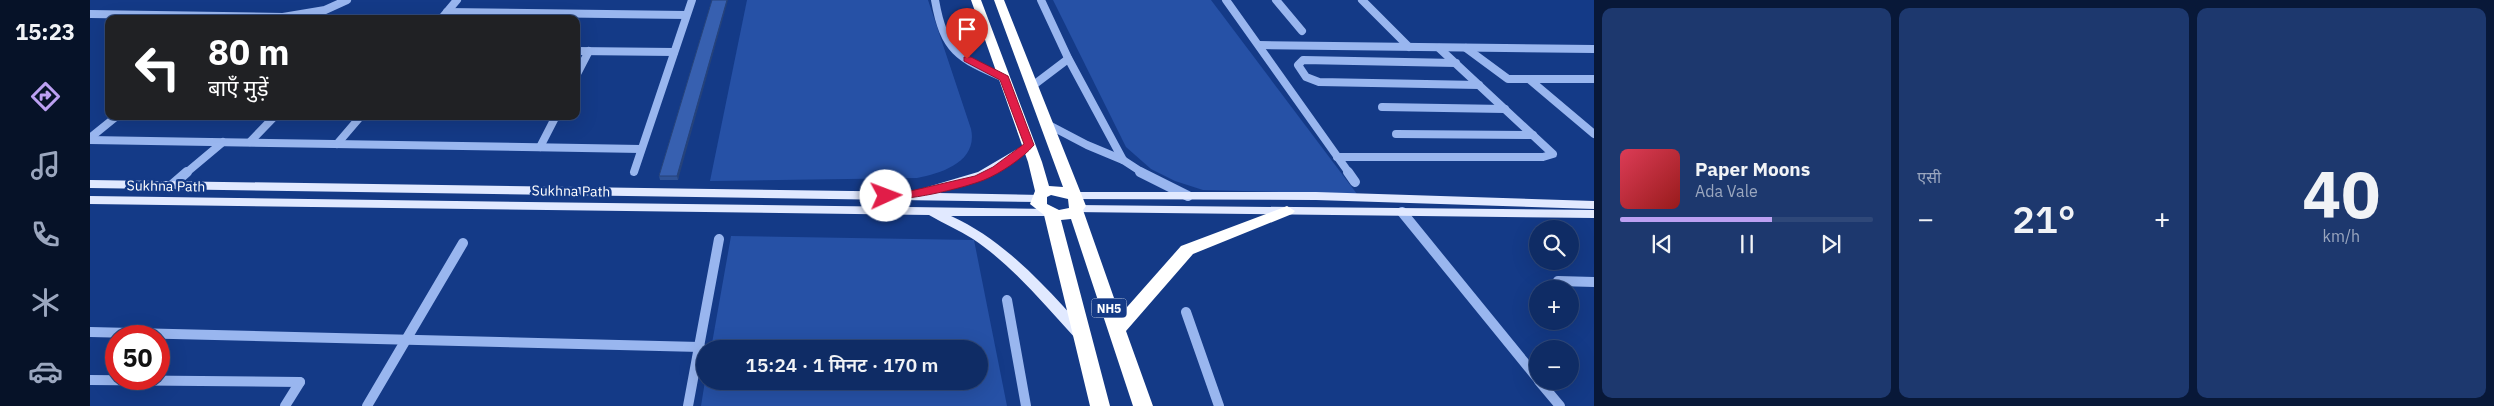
<!DOCTYPE html>
<html lang="hi">
<head>
<meta charset="utf-8">
<style>
  :root { --surface:#0f2c65; --page:#1d386e; --text:#f1f3f6; --muted:#9ba7bf; --line:#2f4879; --accent:#bca0f2 }
  body { margin:0; font-family:"IBM Plex Sans","Noto Sans Devanagari",sans-serif; background:var(--page); color:var(--text); height:100vh; display:flex; flex-direction:column; font-size:19px; white-space:nowrap }
  * { box-sizing:border-box; margin:0 }
  p { font-size:16px; color:var(--muted) }
  .icon { flex:none; width:28px; height:28px; fill:none; stroke:currentColor; stroke-width:2; stroke-linecap:round; stroke-linejoin:round }
  .map { position:relative; flex:1; overflow:hidden }
  .sheet { display:flex; flex-direction:column; gap:8px; padding:8px; background:#081838; width:900px }
  .sheet>* { flex:none }
  .banner { position:absolute; left:15px; top:15px; width:475px; height:105px; border-radius:10px; box-shadow:0 5px 20px #0002,0 0 0 1px var(--line); background:#202124; color:#fff; overflow:hidden }
  .buttons { position:absolute; left:1439px; top:220px; display:grid; gap:10px }
  .buttons a { display:grid; place-items:center; width:50px; height:50px; border-radius:50%; background:var(--surface); box-shadow:0 5px 20px #0002,0 0 0 1px var(--line); font-size:25px }
  .speed { position:absolute; left:15px; top:325px; display:flex; gap:10px; font-size:25px; font-weight:700; text-align:center }
  .speed>* { display:grid; place-content:center; width:65px; height:65px; border-radius:50%; background:var(--surface); box-shadow:0 5px 20px #0002,0 0 0 1px var(--line); line-height:1 }
  .speed .limit { border:8px solid #d22; background:#fff; color:#111 }
  .pin { position:absolute; display:grid; place-items:center; width:42px; height:42px; color:#fff; margin:-51px -21px; border-radius:50% 50% 50% 0; rotate:-45deg; box-shadow:0 0 5px #0007 }
  .pin .icon { rotate:45deg }
  .me { position:absolute; width:55px; margin:-28px; rotate:88deg; stroke-linejoin:round; filter:drop-shadow(0 0 4px #0008) }
  .turn { display:flex; align-items:center; gap:18px; height:105px; padding:0 20px; font-size:22px }
  .turn .icon { width:65px; height:65px; stroke-width:2.5 }
  .turn b { display:block; font-size:35px; line-height:42px }
  .big { font-size:38px; font-weight:600; line-height:1.1 }
  .sheet .widget { flex:1; display:flex; flex-direction:column; justify-content:center; gap:8px; min-width:0; padding:0 18px; border-radius:10px; background:var(--page) }
  .sheet .dial { align-items:center; gap:0 }
  .dial b { font-size:65px; line-height:1 }
  .song { display:flex; align-items:center; gap:15px }
  .cover { width:60px; height:60px; border-radius:8px; background:linear-gradient(135deg,hsl(350 70% 55%),hsl(0 70% 35%)) }
  .played { height:5px; border-radius:2px; background:linear-gradient(90deg,var(--accent) 60%,var(--line) 60%) }
  .keys { display:flex; justify-content:space-around; direction:ltr }
  .heat { display:flex; justify-content:space-between; align-items:center; font-size:28px; direction:ltr }
  .sheet .tiles { flex:1; display:grid; gap:8px; grid-template-columns:repeat(3,1fr) }
  .trip { position:absolute; left:606px; top:340px; width:292px; height:50px; border-radius:25px; background:var(--surface); box-shadow:0 5px 20px #0002,0 0 0 1px var(--line); font-weight:600; line-height:50px; text-align:center }
  main { display:flex; flex:1; min-height:0 }
  .dock { display:flex; flex-direction:column; width:90px; justify-content:space-around; align-items:center; background:#061228; color:var(--muted) }
  .dock .icon { width:35px; height:35px }
  .dock .selected { color:var(--accent) }
  .dock b { font-size:22px; color:var(--text) }
  .map>svg:first-child { display:block }
  .green { fill:#2651a6 }
  .lines { fill:none; stroke-linecap:round; stroke-linejoin:round }
  .minor-far1 { stroke:#99b6ef; stroke-width:8 }
  .minor { stroke:#99b6ef; stroke-width:10 }
  .major { fill:#e1e9ff; fill-rule:evenodd }
  .highway { fill:#fff; fill-rule:evenodd }
  .wall { fill:#2f5397 }
  .shaded-wall { fill:#26437b }
  .building { fill:#3760b0; stroke:#26437b }
  .route { fill:#e11d48; stroke:#92132f }
  .labels { text-anchor:middle; dominant-baseline:central; stroke-width:5; stroke-linejoin:round; paint-order:stroke }
  .shield { fill:#143a87; stroke:#b8c4db; stroke-width:1 }
  .shield-label { font-size:12px; font-weight:bold; fill:#fff }
  .street-label { font-size:14px; fill:#fff; stroke:#143a87 }
</style>
</head>
<body>
<main>
<nav class="dock">
<b>15:23</b>
<svg class="icon selected" aria-label="directions" viewBox="0 0 24 24"><path d="M12 3l9 9-9 9-9-9zM9 14v-3h6M13 9l2 2-2 2"/></svg>
<svg class="icon" aria-label="music" viewBox="0 0 24 24"><path d="M9 18V5l10-2v13"/><circle cx="6" cy="18" r="3"/><circle cx="16" cy="16" r="3"/></svg>
<svg class="icon" aria-label="phone" viewBox="0 0 24 24"><path d="M5 4h4l2 5-3 2q2 4 5 5l2-3 5 2v4C11 20 4 13 5 4z"/></svg>
<svg class="icon" aria-label="climate" viewBox="0 0 24 24"><path d="M12 3v18M4 7l16 10M4 17L20 7"/></svg>
<svg class="icon" aria-label="car" viewBox="0 0 24 24"><path d="M5 17H2v-5l4-1 3-4h7l3 4 3 1v5h-3M9 17h6M6 11h13"/><circle cx="7" cy="17" r="2"/><circle cx="17" cy="17" r="2"/></svg>
</nav>
<div class="map">
<svg width="1504" height="406" viewBox="0 0 1504 406">
  <rect width="100%" height="100%" fill="#143a87"/>
  <g class="green">
    <path d="M657,0H838L881,129C888,161 853,173 827,178L620,181Z"/>
    <path d="M963,0H1121L1267,194L1113,190L1085,181L1061,169L1036,147Z"/>
    <path d="M641,236L884,240L917,406H611L615,381H890V349H621Z"/>
  </g>
  <g class="lines">
    <g class="minor-far1">
      <path d="M845,0C854,51 868,58 914,78"/>
      <path d="M951,0L978,58L1033,160L1053,173"/>
      <path d="M1136,0L1259,173"/>
      <path d="M1186,0L1212,31"/>
      <path d="M1272,0L1319,47"/>
      <path d="M357,12L596,15"/>
      <path d="M0,14L193,17L235,10L257,0"/>
      <path d="M351,19L367,0"/>
      <path d="M1169,45L1504,49"/>
      <path d="M1376,48L1418,79H1504"/>
      <path d="M486,51L584,52"/>
      <path d="M1366,63L1213,60L1208,65L1216,77L1229,82L1389,85"/>
      <path d="M486,76L499,51"/>
      <path d="M1440,80L1504,134"/>
      <path d="M941,87L978,59"/>
      <path d="M1292,107L1415,109"/>
      <path d="M955,123L997,145L1033,160"/>
      <path d="M1306,134L1443,135"/>
      <path d="M0,138L27,116"/>
      <path d="M0,140L551,149"/>
      <path d="M160,142L185,116"/>
      <path d="M247,144L271,116"/>
      <path d="M450,147L466,116"/>
      <path d="M1247,157H1453L1463,154L1349,48"/>
      <path d="M544,172L602,0"/>
      <path d="M96,173L133,142"/>
    </g>
    <g class="minor">
      <path d="M1050,172L1098,196"/>
      <path d="M1258,172L1265,182"/>
      <path d="M82,185L97,172"/>
      <path d="M1312,212L1448,379"/>
      <path d="M1468,281L1504,282"/>
      <path d="M917,300L936,406"/>
      <path d="M1096,312L1129,406"/>
      <path d="M0,332L610,347"/>
      <path d="M0,380L210,382"/>
      <path d="M1449,381L1470,406"/>
      <path d="M195,406L210,382"/>
      <path d="M277,406L373,243"/>
      <path d="M598,406L629,239"/>
    </g>
    <g class="major">
      <path d="M939,142L943,143L945,145L943,147C914,170 884,184 848,193L952,195L954,198L952,201L948,202L0,188V180L833,192L834,188L888,172Z"/>
      <path d="M983,192H1226L1504,201V209L1226,200L979,199L977,196Z"/>
      <path d="M0,196L961,209L965,210L967,213L965,216H861C905,236 940,270 973,306C981,315 993,324 998,335L996,339L991,341L986,339C954,304 923,266 883,239C869,230 854,224 839,215L0,204Z"/>
      <path d="M987,205L1504,210V218L983,212L981,209Z"/>
    </g>
    <path class="highway" d="M881,0H891L952,162L959,186L973,187L904,0H914L996,206L993,210L1030,315L1091,246L1192,208L1197,206L1205,211L1202,214L1103,254L1036,331L1063,406H1043L981,219L971,220L1020,406H1000L954,215L940,204L945,191L938,162ZM961,195L978,199L979,208L969,210L957,204V197Z"/>
  </g>
  <path class="wall" d="M622,0L588,180H570L569,176Z"/>
  <path class="shaded-wall" d="M637,0H638L588,180L587,176Z"/>
  <path class="building" d="M622,0H637L587,176H569Z"/>
  <path class="route" d="M874,57H881L918,76L944,145C932,159 911,173 894,180C874,188 812,203 792,198V193L816,192L885,176L903,167L934,144L910,80L874,61Z"/>
  <g class="labels">
    <rect class="shield" x="1001.5" y="298.5" width="35" height="19" rx="4"/>
    <g class="shield-label">
      <text x="1019" y="308">NH5</text>
    </g>
    <g class="street-label">
      <text transform="translate(76 186) rotate(1)">Sukhna Path</text>
      <text transform="translate(481 191) rotate(1)">Sukhna Path</text>
    </g>
  </g>
</svg>
<div class="buttons">
<a><svg class="icon" aria-label="search" viewBox="0 0 24 24"><circle cx="10" cy="10" r="6"/><path d="M15 15l6 6"/></svg></a>
<a>+</a>
<a>−</a>
</div>
<div class="speed"><div class="limit">50</div></div>
<div class="pin" style="left:877px;top:59px;background:#d93025"><svg class="icon" aria-label="arrive" viewBox="0 0 24 24"><path d="M6 21V4h12l-3 4 3 4H6"/></svg></div>
<svg class="me" style="left:796px;top:196px" viewBox="-20 -20 40 40"><circle r="19" fill="#fff"/><path d="M0-13L10 11 0 6-10 11z" fill="#e11d48"/></svg>
<div class="trip">15:24 · 1 मिनट · 170 m</div>
<div class="banner">
<div class="turn"><svg class="icon" aria-label="left" viewBox="0 0 24 24"><path d="M17 20v-9H6M10 6l-5 5 5 5"/></svg><div><b>80 m</b>बाएँ मुड़ें</div></div>
</div>
</div>
<section class="sheet">
<div class="tiles">
<div class="widget">
<div class="song"><i class="cover"></i><div><b>Paper Moons</b><p>Ada Vale</p></div></div>
<div class="played"></div>
<div class="keys"><svg class="icon" aria-label="previous" viewBox="0 0 24 24"><path d="M18 5L8 12l10 7zM5 5v14"/></svg><svg class="icon" aria-label="pause" viewBox="0 0 24 24"><path d="M8 5v14M16 5v14"/></svg><svg class="icon" aria-label="next" viewBox="0 0 24 24"><path d="M6 5l10 7-10 7zM19 5v14"/></svg></div>
</div>
<div class="widget"><p>एसी</p>
<div class="heat"><a>−</a><b class="big">21°</b><a>+</a></div>
</div>
<div class="widget dial"><b>40</b><p>km/h</p></div>
</div>
</section>
</main>
</body>
</html>
